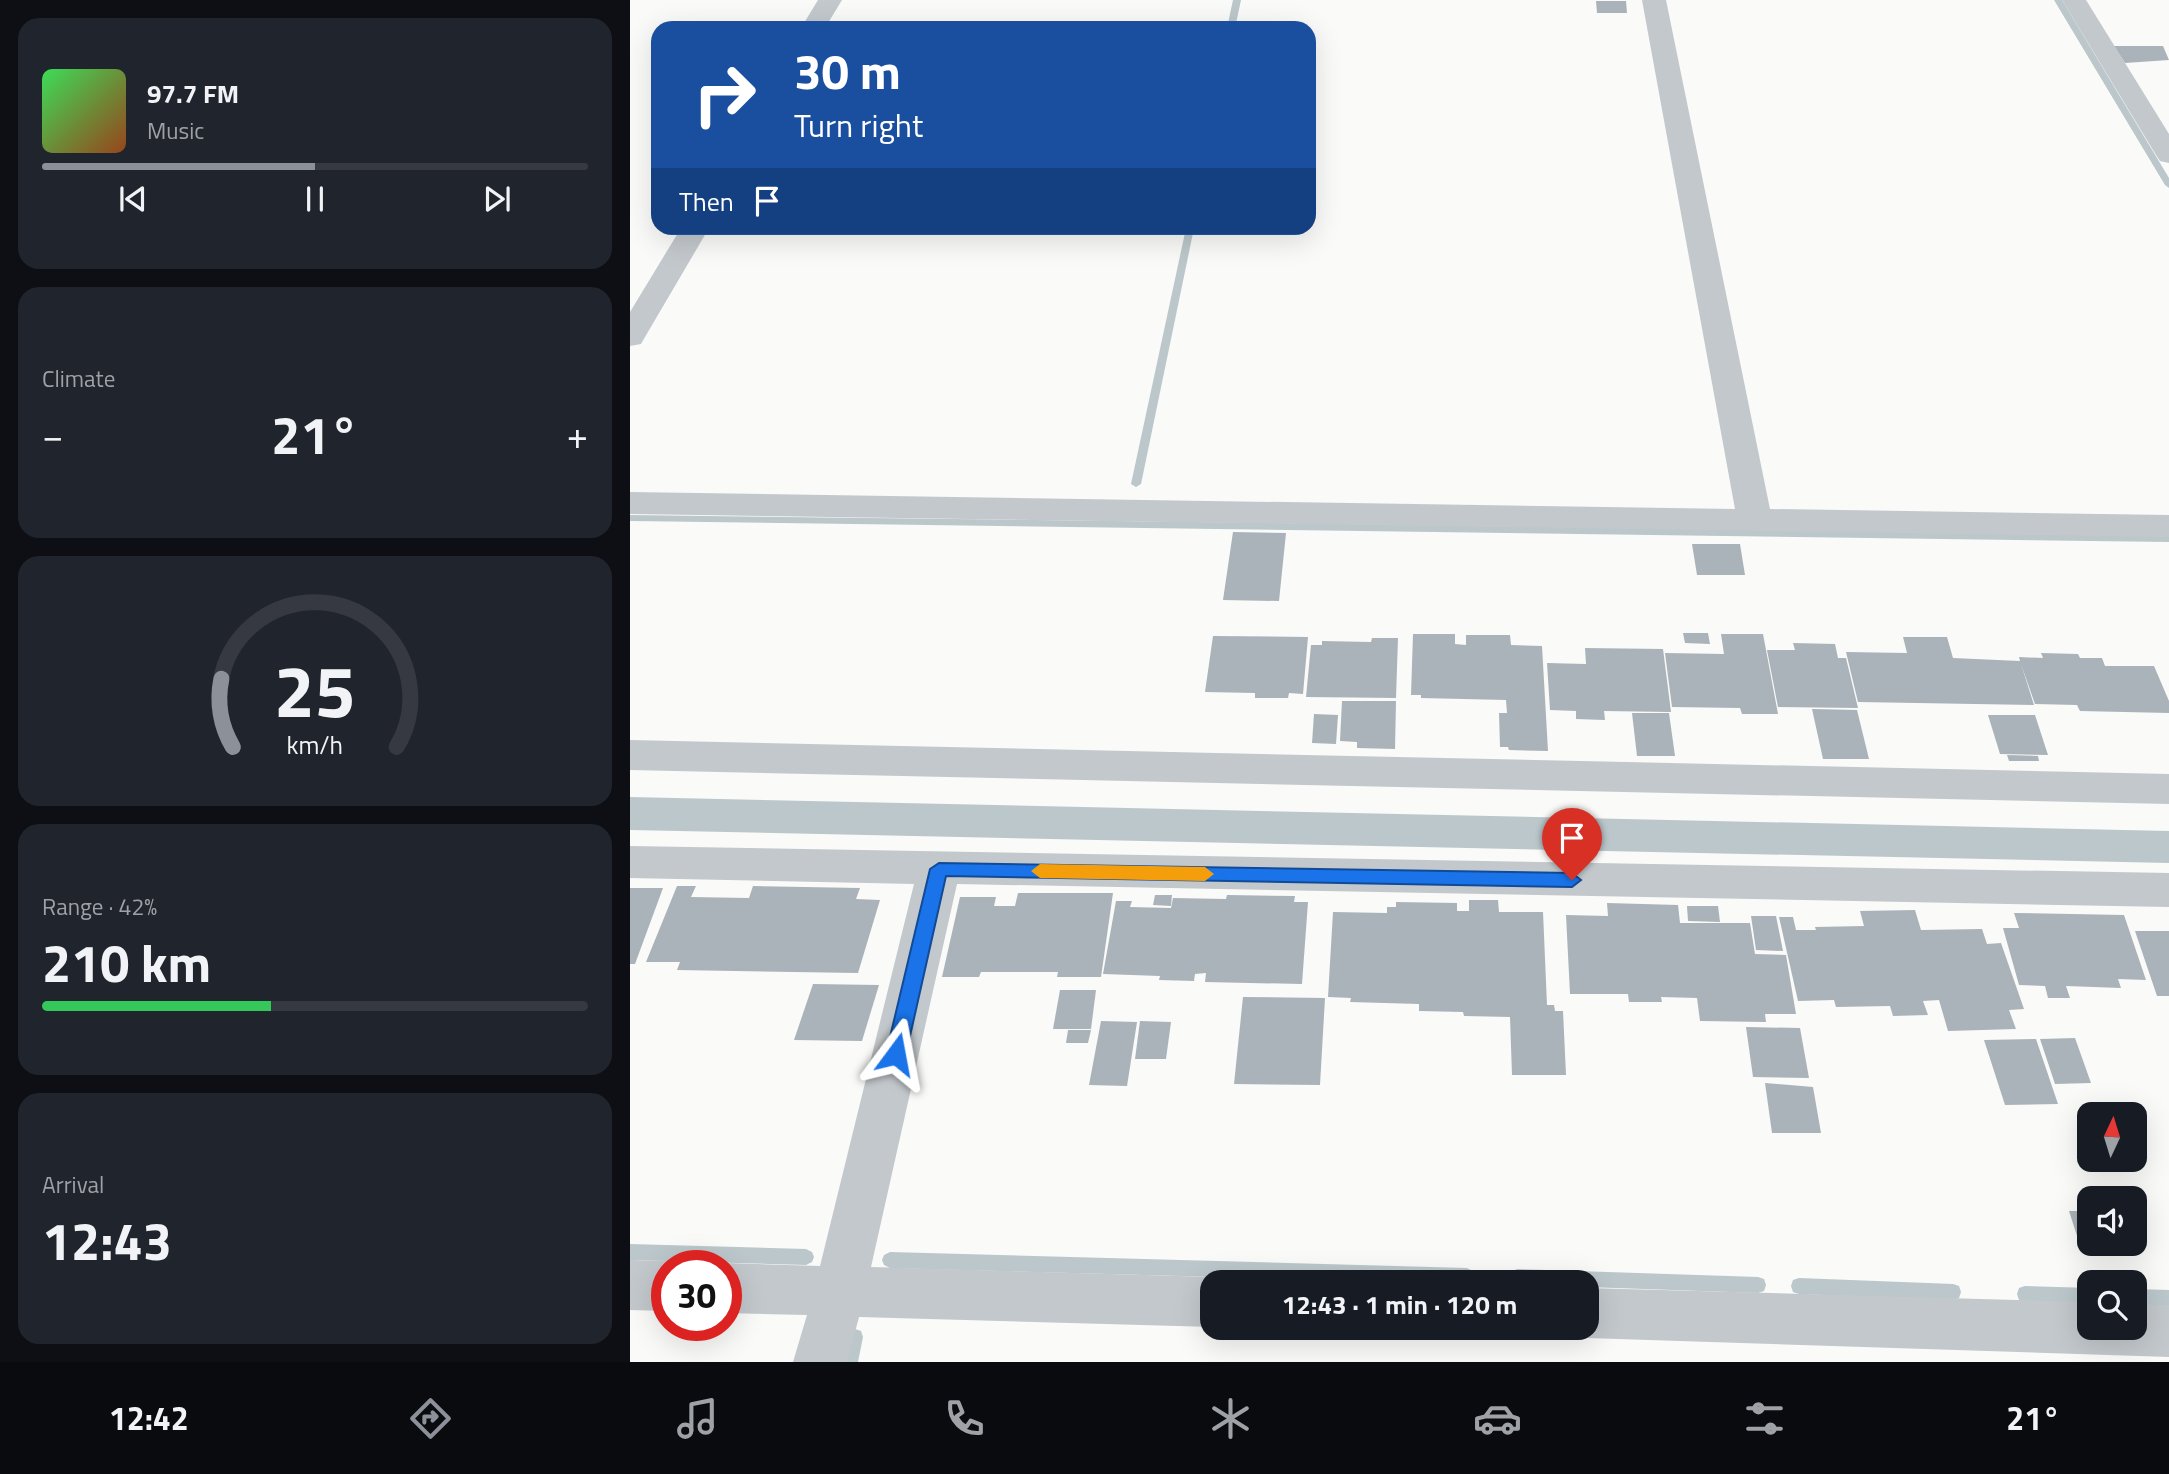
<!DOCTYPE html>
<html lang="en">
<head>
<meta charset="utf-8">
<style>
  :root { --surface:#171b24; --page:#20242c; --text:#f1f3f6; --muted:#9ea1a6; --line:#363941; --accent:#8c9099 }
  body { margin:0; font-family:"Titillium Web",sans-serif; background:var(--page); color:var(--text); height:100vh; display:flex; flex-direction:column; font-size:26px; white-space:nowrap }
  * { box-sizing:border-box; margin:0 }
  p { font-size:23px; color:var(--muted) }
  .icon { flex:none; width:38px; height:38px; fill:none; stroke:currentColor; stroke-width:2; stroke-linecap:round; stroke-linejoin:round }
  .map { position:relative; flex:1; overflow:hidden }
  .drawer { display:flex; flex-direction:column; gap:18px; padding:18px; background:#0d0f14; width:630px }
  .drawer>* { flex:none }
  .banner { position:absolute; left:21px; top:21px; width:665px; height:214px; border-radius:21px; box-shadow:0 7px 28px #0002; background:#1a4fa0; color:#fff; overflow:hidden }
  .needle { width:46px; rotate:4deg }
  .fabs { position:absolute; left:1447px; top:1102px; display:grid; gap:14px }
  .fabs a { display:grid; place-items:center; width:70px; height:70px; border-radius:14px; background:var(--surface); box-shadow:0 7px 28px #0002; font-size:35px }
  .speed { position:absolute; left:21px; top:1250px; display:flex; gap:14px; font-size:35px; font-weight:700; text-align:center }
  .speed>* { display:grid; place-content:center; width:91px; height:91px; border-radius:50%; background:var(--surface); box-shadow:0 7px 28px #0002; line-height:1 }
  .speed .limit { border:10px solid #d22; background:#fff; color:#111 }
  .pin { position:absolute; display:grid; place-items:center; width:60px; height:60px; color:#fff; margin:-72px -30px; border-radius:50% 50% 50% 0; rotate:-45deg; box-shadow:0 0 7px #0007 }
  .pin .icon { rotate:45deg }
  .me { position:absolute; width:77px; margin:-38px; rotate:13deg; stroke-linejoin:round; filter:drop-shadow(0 0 5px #0008) }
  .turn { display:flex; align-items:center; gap:24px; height:147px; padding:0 28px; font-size:32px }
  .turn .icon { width:91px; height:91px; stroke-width:2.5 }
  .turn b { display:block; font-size:49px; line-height:60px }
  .then { display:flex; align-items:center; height:66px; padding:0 28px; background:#0003; gap:14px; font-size:26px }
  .big { font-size:52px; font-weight:700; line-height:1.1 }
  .drawer .widget { flex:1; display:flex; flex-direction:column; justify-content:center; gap:10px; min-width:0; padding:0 24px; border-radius:21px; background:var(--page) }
  .drawer .dial { align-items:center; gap:0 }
  .dial svg { height:182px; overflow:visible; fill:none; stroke:var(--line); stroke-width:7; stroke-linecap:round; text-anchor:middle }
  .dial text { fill:var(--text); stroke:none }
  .song { display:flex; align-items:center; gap:21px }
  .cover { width:84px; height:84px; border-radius:10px; background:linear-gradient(135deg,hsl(130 70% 55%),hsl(20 70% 35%)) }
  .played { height:7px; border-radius:4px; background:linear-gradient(90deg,var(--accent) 50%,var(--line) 50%) }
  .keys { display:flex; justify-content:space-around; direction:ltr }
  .heat { display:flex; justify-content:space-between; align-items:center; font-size:38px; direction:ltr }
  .charge { height:10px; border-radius:5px; background:linear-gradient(90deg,#34c759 42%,var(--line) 0) }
  .trip { position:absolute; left:570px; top:1270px; width:399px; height:70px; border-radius:21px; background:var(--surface); box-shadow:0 7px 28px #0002; font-weight:700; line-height:70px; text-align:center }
  .tabs { display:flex; height:112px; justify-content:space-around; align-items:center; background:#090b0e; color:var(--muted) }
  .tabs .icon { width:49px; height:49px }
  .tabs .selected { color:var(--accent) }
  .tabs b { font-size:32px; color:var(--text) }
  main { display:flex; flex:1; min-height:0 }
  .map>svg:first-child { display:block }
  .water { fill:#bbc7cb }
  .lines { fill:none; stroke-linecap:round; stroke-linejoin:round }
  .stream { fill:#bbc7cb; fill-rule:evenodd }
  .building { fill:#aab3b9 }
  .minor { fill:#c3c8cc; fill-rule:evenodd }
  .route { fill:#1a73e8; stroke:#114b97; stroke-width:2 }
  .slow { fill:#f59e0b }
</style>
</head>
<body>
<main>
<section class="drawer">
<div class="widget">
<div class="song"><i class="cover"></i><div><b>97.7 FM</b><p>Music</p></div></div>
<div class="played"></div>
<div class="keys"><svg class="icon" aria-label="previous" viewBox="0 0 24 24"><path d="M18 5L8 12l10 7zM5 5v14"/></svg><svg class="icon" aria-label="pause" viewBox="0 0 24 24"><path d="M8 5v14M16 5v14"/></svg><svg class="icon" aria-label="next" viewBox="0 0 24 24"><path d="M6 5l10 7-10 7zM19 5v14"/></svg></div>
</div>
<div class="widget"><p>Climate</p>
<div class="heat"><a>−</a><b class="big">21°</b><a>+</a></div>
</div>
<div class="widget dial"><svg viewBox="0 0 100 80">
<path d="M14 69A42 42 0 1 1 86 69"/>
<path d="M14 69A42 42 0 0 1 9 39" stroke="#8c9099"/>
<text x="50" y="56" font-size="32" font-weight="700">25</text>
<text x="50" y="72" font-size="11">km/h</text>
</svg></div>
<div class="widget"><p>Range · 42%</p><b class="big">210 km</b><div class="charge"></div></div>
<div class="widget"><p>Arrival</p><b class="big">12:43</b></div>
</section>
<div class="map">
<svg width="1539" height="1362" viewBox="0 0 1539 1362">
  <rect width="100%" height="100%" fill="#fafaf8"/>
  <path class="water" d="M0,797L1539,831V863L0,830Z"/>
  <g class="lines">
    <g class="stream">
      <path d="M603,0H611L605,28H597Z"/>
      <path d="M1424,0H1432L1539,178V188L1535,185Z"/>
      <path d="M556,228H564L511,484L506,487L501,484Z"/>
      <path d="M0,515L1539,534V542L0,521Z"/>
      <path d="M0,1244L176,1249L182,1252L184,1257L182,1262L176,1265L0,1260Z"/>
      <path d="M260,1252L837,1268L843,1271L845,1276L843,1281L840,1283H801L260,1268L254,1265L252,1260L254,1255Z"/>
      <path d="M887,1269L1128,1277L1134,1279L1136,1285L1134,1291L1128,1293L957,1287V1283L881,1282L879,1277L881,1272Z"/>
      <path d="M1169,1278L1323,1284L1329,1286L1331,1292L1329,1298L1323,1300L1169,1294L1163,1292L1161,1286L1163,1280Z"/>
      <path d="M1395,1286L1460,1288V1304L1395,1302L1389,1300L1387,1294L1389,1288Z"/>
      <path d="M1505,1289L1539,1290V1306L1505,1305Z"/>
      <path d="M225,1329L231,1331L233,1337L228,1362H210L219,1331Z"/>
    </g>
  </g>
  <g class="building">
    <path d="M966,1H996L997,13H967Z"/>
    <path d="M1484,46H1533L1539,60L1495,63Z"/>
    <path d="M603,532L656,533L649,601L593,600Z"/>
    <path d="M1062,544H1110L1115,575H1067Z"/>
    <path d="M1053,633H1078L1080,644L1055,643Z"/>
    <path d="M783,634H825V644L836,645V635H880L881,645L912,646L918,751L879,750L878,747H870L869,713H877L876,700L791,698V695H781Z"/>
    <path d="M1091,634H1133L1148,714H1112L1110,708L1042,707L1035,653L1094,654Z"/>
    <path d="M583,636L678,637L673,694L659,693L658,698H625V693L575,692Z"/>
    <path d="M1273,637H1317L1323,658L1390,661L1389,657L1413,658L1411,653L1448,654L1450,658H1472L1475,666H1524L1539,701V713L1450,711L1447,705L1405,704L1391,664L1404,705L1228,702L1216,652L1277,653Z"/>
    <path d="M742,638H768L766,698L676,697L681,645H692V641L741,642Z"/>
    <path d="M1163,643L1205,644L1208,658H1216L1228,708L1148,707L1137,650H1165Z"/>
    <path d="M955,648L1033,649L1041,712L974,711L975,720L946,719V711L920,710L917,663L956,664Z"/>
    <path d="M712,701H766L765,749L727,748V742L710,741Z"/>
    <path d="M1182,709L1227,710L1239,759H1193Z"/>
    <path d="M1002,713H1039L1045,756H1007Z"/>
    <path d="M684,714L708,715L706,744L682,743Z"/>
    <path d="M1358,715H1405L1418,755L1370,754Z"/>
    <path d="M1377,755L1408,756L1409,761H1379Z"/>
    <path d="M47,886H66L61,897L119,898L123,886L230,888L226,899L250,900L228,973L47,970L50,962H16Z"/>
    <path d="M0,888H33L5,964H0Z"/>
    <path d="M388,893H483L471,977H427L428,972H351L349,977H312L330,897H366L364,906H385Z"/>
    <path d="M525,895H542L541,906L523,905Z"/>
    <path d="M597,895L665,896L664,902H678L672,984L575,982L576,973L565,974L564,981L529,980L530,976L473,974L486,901H502L500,907L541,908L543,898L596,899Z"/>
    <path d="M839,900H868L869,912H913L917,1005H924L925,1011H933L936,1075H882L880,1017L834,1016L833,1012L789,1011V1004L720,1002L721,998L698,997L703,912L757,913V907H766V902L827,903V911H839Z"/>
    <path d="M977,903L1048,905L1050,923H1120L1125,954L1156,955L1166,1014H1135L1136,1022L1070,1021L1067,998L1031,997L1032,1002H999L998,994H940L936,915L978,916Z"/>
    <path d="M1057,906H1088L1090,922L1058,921Z"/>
    <path d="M1285,910L1291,930L1352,929L1357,944L1371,943L1394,1009L1379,1010L1386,1029L1318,1031L1309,1000L1293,1001L1298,1015L1263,1016L1260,1006L1206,1007L1204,1000L1168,1001L1149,917H1163L1166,930H1186L1185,927L1234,926L1230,911Z"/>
    <path d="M1384,913L1494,915L1516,980L1488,979L1491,988L1436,986L1440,998H1418L1415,986L1389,985L1373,928H1389Z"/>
    <path d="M1121,916H1146L1153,951L1126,950Z"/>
    <path d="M1505,931H1539V996H1527Z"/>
    <path d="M183,984L249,985L232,1041L164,1040Z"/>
    <path d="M430,990H466L461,1029H423Z"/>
    <path d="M613,997L695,998L690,1085L604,1084Z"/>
    <path d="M471,1021L507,1022L497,1086L459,1085Z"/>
    <path d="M510,1021L541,1022L536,1059H505Z"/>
    <path d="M1116,1027L1170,1028L1179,1078L1123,1077Z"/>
    <path d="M438,1030H461L458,1043H436Z"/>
    <path d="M1445,1038L1461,1083L1425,1084L1410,1039Z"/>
    <path d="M1406,1039L1428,1104L1375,1105L1354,1040Z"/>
    <path d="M1135,1083L1183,1087L1191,1133H1142Z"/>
    <path d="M1439,1211H1456L1460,1241L1449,1242Z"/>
  </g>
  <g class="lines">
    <g class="minor">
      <path d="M188,0H212L195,28H171Z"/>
      <path d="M1012,0H1036L1140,509L1539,515V537L0,514V492L1105,509Z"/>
      <path d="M1432,0H1456L1539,134V163L1530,161L1526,155Z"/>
      <path d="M51,228H79L15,337L11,344L0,346V312Z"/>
      <path d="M0,740L1539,774V804L0,770Z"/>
      <path d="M0,846L1539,873V907L327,884L241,1267L583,1277L598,1283H583V1327L229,1317L217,1362H163L177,1315L96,1313V1265H91L96,1263L190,1266L284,884L0,878Z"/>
      <path d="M0,1260L37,1261L47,1265H37V1311L0,1310Z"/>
      <path d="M957,1288L1460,1302V1328H1505V1304L1539,1305V1357L957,1338L937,1328H957Z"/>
    </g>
  </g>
  <path class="route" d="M309,863L942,873L951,880L942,887L316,876L276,1054L273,1060H259L256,1054L300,869Z"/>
  <path class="slow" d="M410,864L575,867L584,874L575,881L410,878L401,871Z"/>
</svg>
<div class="fabs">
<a><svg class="needle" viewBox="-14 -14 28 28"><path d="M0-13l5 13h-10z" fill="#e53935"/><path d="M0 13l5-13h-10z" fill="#9ea1a6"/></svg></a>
<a><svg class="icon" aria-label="sound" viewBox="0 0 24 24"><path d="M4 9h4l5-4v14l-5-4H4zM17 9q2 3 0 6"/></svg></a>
<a><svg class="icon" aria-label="search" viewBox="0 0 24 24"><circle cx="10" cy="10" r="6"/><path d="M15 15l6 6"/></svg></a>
</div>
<div class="speed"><div class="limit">30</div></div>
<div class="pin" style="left:942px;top:880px;background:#d93025"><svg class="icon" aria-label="arrive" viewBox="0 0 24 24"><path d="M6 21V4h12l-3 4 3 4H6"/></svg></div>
<svg class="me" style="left:266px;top:1054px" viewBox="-20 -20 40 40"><path d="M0-17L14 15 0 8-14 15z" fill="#1a73e8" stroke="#fff" stroke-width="4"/></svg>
<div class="trip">12:43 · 1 min · 120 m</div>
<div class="banner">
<div class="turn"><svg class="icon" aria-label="right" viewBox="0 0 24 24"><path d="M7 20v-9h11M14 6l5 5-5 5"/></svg><div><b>30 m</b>Turn right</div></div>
<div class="then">Then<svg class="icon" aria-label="arrive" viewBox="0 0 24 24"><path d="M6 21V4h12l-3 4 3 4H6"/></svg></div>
</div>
</div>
</main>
<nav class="tabs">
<b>12:42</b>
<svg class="icon selected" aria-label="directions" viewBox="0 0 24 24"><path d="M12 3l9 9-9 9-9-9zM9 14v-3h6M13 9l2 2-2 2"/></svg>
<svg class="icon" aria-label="music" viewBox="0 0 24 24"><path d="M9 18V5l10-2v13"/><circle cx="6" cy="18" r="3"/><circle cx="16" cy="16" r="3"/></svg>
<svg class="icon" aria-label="phone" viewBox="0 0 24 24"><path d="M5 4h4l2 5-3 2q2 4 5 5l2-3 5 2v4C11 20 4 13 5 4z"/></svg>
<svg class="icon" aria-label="climate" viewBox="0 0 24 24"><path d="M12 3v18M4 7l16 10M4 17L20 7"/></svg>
<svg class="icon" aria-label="car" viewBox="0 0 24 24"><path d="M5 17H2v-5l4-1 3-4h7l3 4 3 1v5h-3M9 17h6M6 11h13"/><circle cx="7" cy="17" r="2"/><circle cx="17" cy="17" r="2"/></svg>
<svg class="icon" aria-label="filters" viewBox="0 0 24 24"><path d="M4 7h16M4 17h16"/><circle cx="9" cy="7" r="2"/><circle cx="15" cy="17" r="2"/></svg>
<b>21°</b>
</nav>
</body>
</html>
